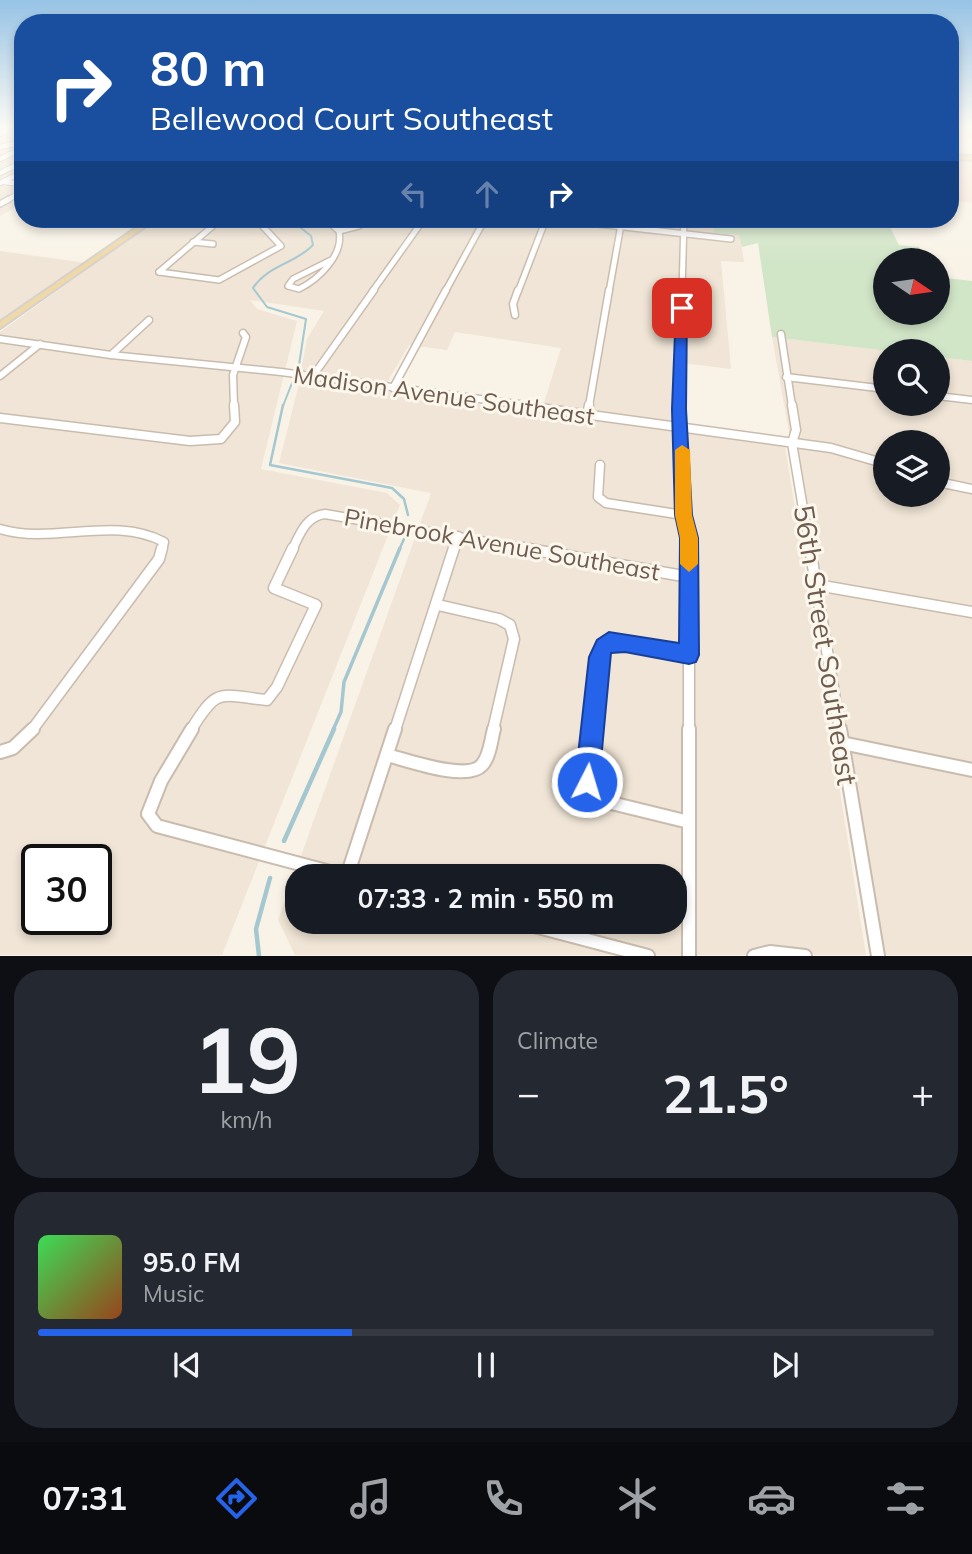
<!DOCTYPE html>
<html lang="en">
<head>
<meta charset="utf-8">
<style>
  :root { --surface:#171b24; --page:#242831; --text:#f1f3f6; --muted:#9ea1a6; --line:#363941; --accent:#2563eb }
  body { margin:0; font-family:Mulish,sans-serif; background:var(--page); color:var(--text); height:100vh; display:flex; flex-direction:column; font-size:26px; white-space:nowrap }
  * { box-sizing:border-box; margin:0 }
  p { font-size:23px; color:var(--muted) }
  .icon { flex:none; width:38px; height:38px; fill:none; stroke:currentColor; stroke-width:2; stroke-linecap:round; stroke-linejoin:round }
  .map { position:relative; height:956px; overflow:hidden }
  .details { display:flex; flex-direction:column; gap:14px; padding:14px; background:#0d0f14; flex:1 }
  .details>* { flex:none }
  .banner { position:absolute; left:14px; top:14px; width:945px; height:214px; border-radius:28px; box-shadow:0 4px 10px #0003; background:#1a4fa0; color:#fff; overflow:hidden }
  .needle { width:46px; rotate:103deg }
  .buttons { position:absolute; left:873px; top:248px; display:grid; gap:14px }
  .buttons a { display:grid; place-items:center; width:77px; height:77px; border-radius:50%; background:var(--surface); box-shadow:0 4px 10px #0003; font-size:35px }
  .speed { position:absolute; left:21px; top:844px; display:flex; gap:14px; font-size:35px; font-weight:700; text-align:center }
  .speed>* { display:grid; place-content:center; width:91px; height:91px; border-radius:50%; background:var(--surface); box-shadow:0 4px 10px #0003; line-height:1 }
  .speed .limit { border:4px solid #111; border-radius:10px; background:#fff; color:#111 }
  .pin { position:absolute; display:grid; place-items:center; width:60px; height:60px; color:#fff; margin:-30px; border-radius:14px; box-shadow:0 4px 10px #0006 }
  .me { position:absolute; width:77px; margin:-38px; rotate:5deg; stroke-linejoin:round; filter:drop-shadow(0 0 5px #0008) }
  .turn { display:flex; align-items:center; gap:24px; height:147px; padding:0 21px; font-size:32px }
  .turn .icon { width:91px; height:91px; stroke-width:2.5 }
  .turn b { display:block; font-size:49px; line-height:60px }
  .lanes { display:flex; align-items:center; height:66px; padding:0 21px; background:#0003; justify-content:center; gap:35px; direction:ltr }
  .lanes .off { opacity:.35 }
  .big { font-size:52px; font-weight:700; line-height:1.1 }
  .details .tile { flex:1; display:flex; flex-direction:column; justify-content:center; gap:10px; min-width:0; padding:0 24px; border-radius:28px; background:var(--page) }
  .details .dial { align-items:center; gap:0 }
  .dial b { font-size:91px; line-height:1 }
  .song { display:flex; align-items:center; gap:21px }
  .cover { width:84px; height:84px; border-radius:10px; background:linear-gradient(135deg,hsl(130 70% 55%),hsl(20 70% 35%)) }
  .played { height:7px; border-radius:4px; background:linear-gradient(90deg,var(--accent) 35%,var(--line) 35%) }
  .keys { display:flex; justify-content:space-around; direction:ltr }
  .heat { display:flex; justify-content:space-between; align-items:center; font-size:38px; direction:ltr }
  .details .tiles { flex:1; display:grid; gap:14px; grid-template-columns:1fr 1fr }
  .tile:last-child { grid-column:span 2 }
  .trip { position:absolute; left:285px; top:864px; width:402px; height:70px; border-radius:28px; background:var(--surface); box-shadow:0 4px 10px #0003; font-weight:700; line-height:70px; text-align:center }
  .menu { display:flex; height:112px; justify-content:space-around; align-items:center; background:#090b0e; color:var(--muted) }
  .menu .icon { width:49px; height:49px }
  .menu .active { color:var(--accent) }
  .menu b { font-size:32px; color:var(--text) }
  .map>svg:first-child { display:block }
  .residential { fill:#f0e5d6; fill-rule:evenodd }
  .commercial { fill:#f8e6dc }
  .green { fill:#d1e5c7 }
  .lines { fill:none; stroke-linecap:round; stroke-linejoin:round }
  .stream-far3 { stroke:#a5c7d0; stroke-width:2 }
  .stream-far2 { stroke:#a5c7d0; stroke-width:2.5 }
  .stream-far1 { stroke:#a5c7d0; stroke-width:3.5 }
  .stream { stroke:#a5c7d0; stroke-width:4.5 }
  .minor-far5-casing { stroke:#c9bcae; stroke-width:6 }
  .minor-far4-casing { stroke:#c9bcae; stroke-width:8 }
  .minor-far3-casing { stroke:#c9bcae; stroke-width:9 }
  .minor-far2-casing { stroke:#c9bcae; stroke-width:11 }
  .minor-far1-casing { stroke:#c9bcae; stroke-width:13 }
  .minor-casing { stroke:#c9bcae; stroke-width:16 }
  .major-casing { stroke:#d7d1ce; stroke-width:4 }
  .minor-far5 { stroke:#fff; stroke-width:4.5 }
  .minor-far4 { stroke:#fff; stroke-width:5 }
  .minor-far3 { stroke:#fff; stroke-width:6 }
  .minor-far2 { stroke:#fff; stroke-width:8 }
  .minor-far1 { stroke:#fff; stroke-width:10 }
  .minor { stroke:#fff; stroke-width:12 }
  .major { fill:#efd9a7; fill-rule:evenodd }
  .route { fill:#2563eb; stroke:#184099; stroke-width:2 }
  .slow { fill:#f59e0b }
  .labels { text-anchor:middle; dominant-baseline:central; stroke-width:6; stroke-linejoin:round; paint-order:stroke }
  .street-label { font-size:24px; fill:#6f5c4f; stroke:#fcf7ec }
  .near-street-label { font-size:28px; fill:#6f5c4f; stroke:#fcf7ec }
</style>
</head>
<body>
<div class="map">
<svg width="972" height="956" viewBox="0 0 972 956">
  <rect width="100%" height="100%" fill="#f9f3e7"/>
  <g class="residential">
    <path d="M0,127H23V203L0,216Z"/>
    <path d="M158,219H713L714,233L740,235L744,262L721,261L731,369L675,362L673,422L544,403L561,348L455,332L447,350L409,345L387,383L301,370L307,339L324,311L250,300L257,309L297,321L261,469L387,493L400,505L222,955H0V332ZM37,859H96V919H37Z"/>
    <path d="M0,251L86,263L0,323Z"/>
    <path d="M772,337L897,352H886V404H938V357L972,361V955H883ZM886,443H938V495H886Z"/>
    <path d="M300,380L785,446L866,955H295L278,920L431,493L279,463ZM298,877H676V922H298Z"/>
  </g>
  <path class="commercial" d="M950,159L972,161V203L950,201Z"/>
  <path class="green" d="M713,219H886L899,245L919,247L928,261H886V313H938V277L972,281V361L938,357V352H897L772,337L758,243L742,247L739,235L714,233Z"/>
  <g class="lines">
    <g class="stream-far3">
      <path d="M290,219L311,236L313,245C295,264 268,265 253,288L267,307L306,319L299,365"/>
      <path d="M283,406L292,383"/>
    </g>
    <g class="stream-far2">
      <path d="M283,405L270,465L392,488L404,499L408,515"/>
      <path d="M399,550L404,539"/>
    </g>
    <path class="stream-far1" d="M333,730L341,712L344,682L400,548"/>
    <g class="stream">
      <path d="M284,841L334,729"/>
      <path d="M259,956L256,929L270,878"/>
    </g>
    <g class="minor-far5-casing">
      <g id="minor-far5">
        <path d="M0,134L11,129"/>
        <path d="M0,147L23,142"/>
        <path d="M0,159L23,148"/>
        <path d="M0,173L23,162"/>
        <path d="M3,182L23,184"/>
        <path d="M0,183L23,172"/>
        <path d="M6,201L23,191"/>
      </g>
    </g>
    <g class="minor-far4-casing">
      <g id="minor-far4">
        <path d="M0,204L9,199"/>
        <path d="M325,219L339,231C344,255 319,279 299,289L288,286L293,279L331,260"/>
        <path d="M553,219L731,239"/>
        <path d="M339,231L359,226L367,219"/>
        <path d="M193,242L213,244"/>
        <path d="M159,272L219,280L281,246L256,219"/>
        <path d="M159,272L221,219"/>
        <path d="M372,292L424,219"/>
        <path d="M445,292L485,219"/>
        <path d="M518,292L546,219"/>
        <path d="M609,292L622,219"/>
        <path d="M682,292L684,219"/>
      </g>
    </g>
    <g class="minor-far3-casing">
      <g id="minor-far3">
        <path d="M515,315L513,304L518,290"/>
        <path d="M781,334L792,406"/>
        <path d="M0,339L111,355L281,372L531,406"/>
        <path d="M111,355L149,320"/>
        <path d="M0,376L40,344"/>
        <path d="M313,376L374,290"/>
        <path d="M786,377L886,389"/>
        <path d="M393,388L446,290"/>
        <path d="M938,396L972,400"/>
        <path d="M234,406L233,375L246,337L243,333"/>
        <path d="M589,406L609,290"/>
        <path d="M679,406L682,290"/>
      </g>
    </g>
    <g class="minor-far2-casing">
      <g id="minor-far2">
        <path d="M518,405L831,448L886,464"/>
        <path d="M679,405L683,515L689,550"/>
        <path d="M792,405L796,430L792,443L810,550"/>
        <path d="M587,415L589,405"/>
        <path d="M0,418L190,441L221,439L235,422L234,405"/>
        <path d="M600,465L598,497L606,503L683,515"/>
        <path d="M938,482L972,489"/>
        <path d="M0,529C54,545 113,515 164,542L162,550"/>
        <path d="M292,550C300,534 306,516 325,514L533,550"/>
        <path d="M453,550L458,536"/>
      </g>
    </g>
    <g class="minor-far1-casing">
      <g id="minor-far1">
        <path d="M523,548L689,577"/>
        <path d="M689,548V730"/>
        <path d="M810,548L840,730"/>
        <path d="M817,585L972,612"/>
        <path d="M438,605L499,619L510,625L514,639L493,730"/>
        <path d="M32,730L159,559L162,548"/>
        <path d="M191,730C218,686 219,695 267,700L277,687L316,605L274,588L293,548"/>
        <path d="M395,730L454,548"/>
        <path d="M592,730L600,657L609,642L689,655"/>
      </g>
    </g>
    <g class="minor-casing">
      <g id="minor">
        <path d="M192,729L161,781L148,814L157,826L349,877"/>
        <path d="M593,729L587,782L595,799L689,822"/>
        <path d="M689,729V956"/>
        <path d="M840,729L878,956"/>
        <path d="M842,743L972,770"/>
        <path d="M0,752L13,748L33,729"/>
        <path d="M387,755C407,760 467,782 482,765C490,756 491,740 494,729"/>
        <path d="M347,876L395,729"/>
        <path d="M519,922L648,956"/>
        <path d="M754,956L770,952L805,956"/>
      </g>
    </g>
    <g class="major-casing">
      <g id="major">
        <path d="M962,127H967L972,132V136Z"/>
        <path d="M950,155L972,156V160L950,159Z"/>
        <path d="M149,219H156L0,328V322Z"/>
      </g>
    </g>
    <use href="#minor-far5" class="minor-far5"/>
    <use href="#minor-far4" class="minor-far4"/>
    <use href="#minor-far3" class="minor-far3"/>
    <use href="#minor-far2" class="minor-far2"/>
    <use href="#minor-far1" class="minor-far1"/>
    <use href="#minor" class="minor"/>
    <use href="#major" class="major"/>
  </g>
  <linearGradient id="sky" x2="0" y2="1"><stop stop-color="#97c3e5"/><stop offset="0.49" stop-color="#fcfaf4"/><stop offset="1" stop-color="#fcfaf4" stop-opacity="0"/></linearGradient>
  <rect width="972" height="261" fill="url(#sky)"/>
  <path class="route" d="M682,305L687,308L686,409L692,515L698,538L699,655L696,662L689,664L625,652L611,653L599,782L595,790L587,794L578,790L575,782L589,657L597,640L609,632L679,643L680,538L675,515L672,409L676,308Z"/>
  <path class="slow" d="M682,445L690,450L692,515L698,538V564L689,572L680,564V538L675,515V450Z"/>
  <g class="labels">
    <g class="street-label">
      <text transform="translate(444 395) rotate(8)">Madison Avenue Southeast</text>
      <text transform="translate(502 544) rotate(10)">Pinebrook Avenue Southeast</text>
    </g>
    <g class="near-street-label">
      <text transform="translate(826 645) rotate(81)">56th Street Southeast</text>
    </g>
  </g>
</svg>
<div class="buttons">
<a><svg class="needle" viewBox="-14 -14 28 28"><path d="M0-13l5 13h-10z" fill="#e53935"/><path d="M0 13l5-13h-10z" fill="#9ea1a6"/></svg></a>
<a><svg class="icon" aria-label="search" viewBox="0 0 24 24"><circle cx="10" cy="10" r="6"/><path d="M15 15l6 6"/></svg></a>
<a><svg class="icon" aria-label="layers" viewBox="0 0 24 24"><path d="M12 4l9 5-9 5-9-5zM3 14l9 5 9-5"/></svg></a>
</div>
<div class="speed"><div class="limit">30</div></div>
<div class="pin" style="left:682px;top:308px;background:#d93025"><svg class="icon" aria-label="arrive" viewBox="0 0 24 24"><path d="M6 21V4h12l-3 4 3 4H6"/></svg></div>
<svg class="me" style="left:587px;top:782px" viewBox="-20 -20 40 40"><circle r="17" fill="#2563eb" stroke="#fff" stroke-width="3"/><path d="M0-11L8 9 0 5-8 9z" fill="#fff"/></svg>
<div class="trip">07:33 · 2 min · 550 m</div>
<div class="banner">
<div class="turn"><svg class="icon" aria-label="right" viewBox="0 0 24 24"><path d="M7 20v-9h11M14 6l5 5-5 5"/></svg><div><b>80 m</b>Bellewood Court Southeast</div></div>
<div class="lanes"><svg class="icon off" aria-label="left" viewBox="0 0 24 24"><path d="M17 20v-9H6M10 6l-5 5 5 5"/></svg><svg class="icon off" aria-label="ahead" viewBox="0 0 24 24"><path d="M12 20V5M6 11l6-6 6 6"/></svg><svg class="icon" aria-label="right" viewBox="0 0 24 24"><path d="M7 20v-9h11M14 6l5 5-5 5"/></svg></div>
</div>
</div>
<section class="details">
<div class="tiles">
<div class="tile dial"><b>19</b><p>km/h</p></div>
<div class="tile"><p>Climate</p>
<div class="heat"><a>−</a><b class="big">21.5°</b><a>+</a></div>
</div>
<div class="tile">
<div class="song"><i class="cover"></i><div><b>95.0 FM</b><p>Music</p></div></div>
<div class="played"></div>
<div class="keys"><svg class="icon" aria-label="previous" viewBox="0 0 24 24"><path d="M18 5L8 12l10 7zM5 5v14"/></svg><svg class="icon" aria-label="pause" viewBox="0 0 24 24"><path d="M8 5v14M16 5v14"/></svg><svg class="icon" aria-label="next" viewBox="0 0 24 24"><path d="M6 5l10 7-10 7zM19 5v14"/></svg></div>
</div>
</div>
</section>
<nav class="menu">
<b>07:31</b>
<svg class="icon active" aria-label="directions" viewBox="0 0 24 24"><path d="M12 3l9 9-9 9-9-9zM9 14v-3h6M13 9l2 2-2 2"/></svg>
<svg class="icon" aria-label="music" viewBox="0 0 24 24"><path d="M9 18V5l10-2v13"/><circle cx="6" cy="18" r="3"/><circle cx="16" cy="16" r="3"/></svg>
<svg class="icon" aria-label="phone" viewBox="0 0 24 24"><path d="M5 4h4l2 5-3 2q2 4 5 5l2-3 5 2v4C11 20 4 13 5 4z"/></svg>
<svg class="icon" aria-label="climate" viewBox="0 0 24 24"><path d="M12 3v18M4 7l16 10M4 17L20 7"/></svg>
<svg class="icon" aria-label="car" viewBox="0 0 24 24"><path d="M5 17H2v-5l4-1 3-4h7l3 4 3 1v5h-3M9 17h6M6 11h13"/><circle cx="7" cy="17" r="2"/><circle cx="17" cy="17" r="2"/></svg>
<svg class="icon" aria-label="filters" viewBox="0 0 24 24"><path d="M4 7h16M4 17h16"/><circle cx="9" cy="7" r="2"/><circle cx="15" cy="17" r="2"/></svg>
</nav>
</body>
</html>
